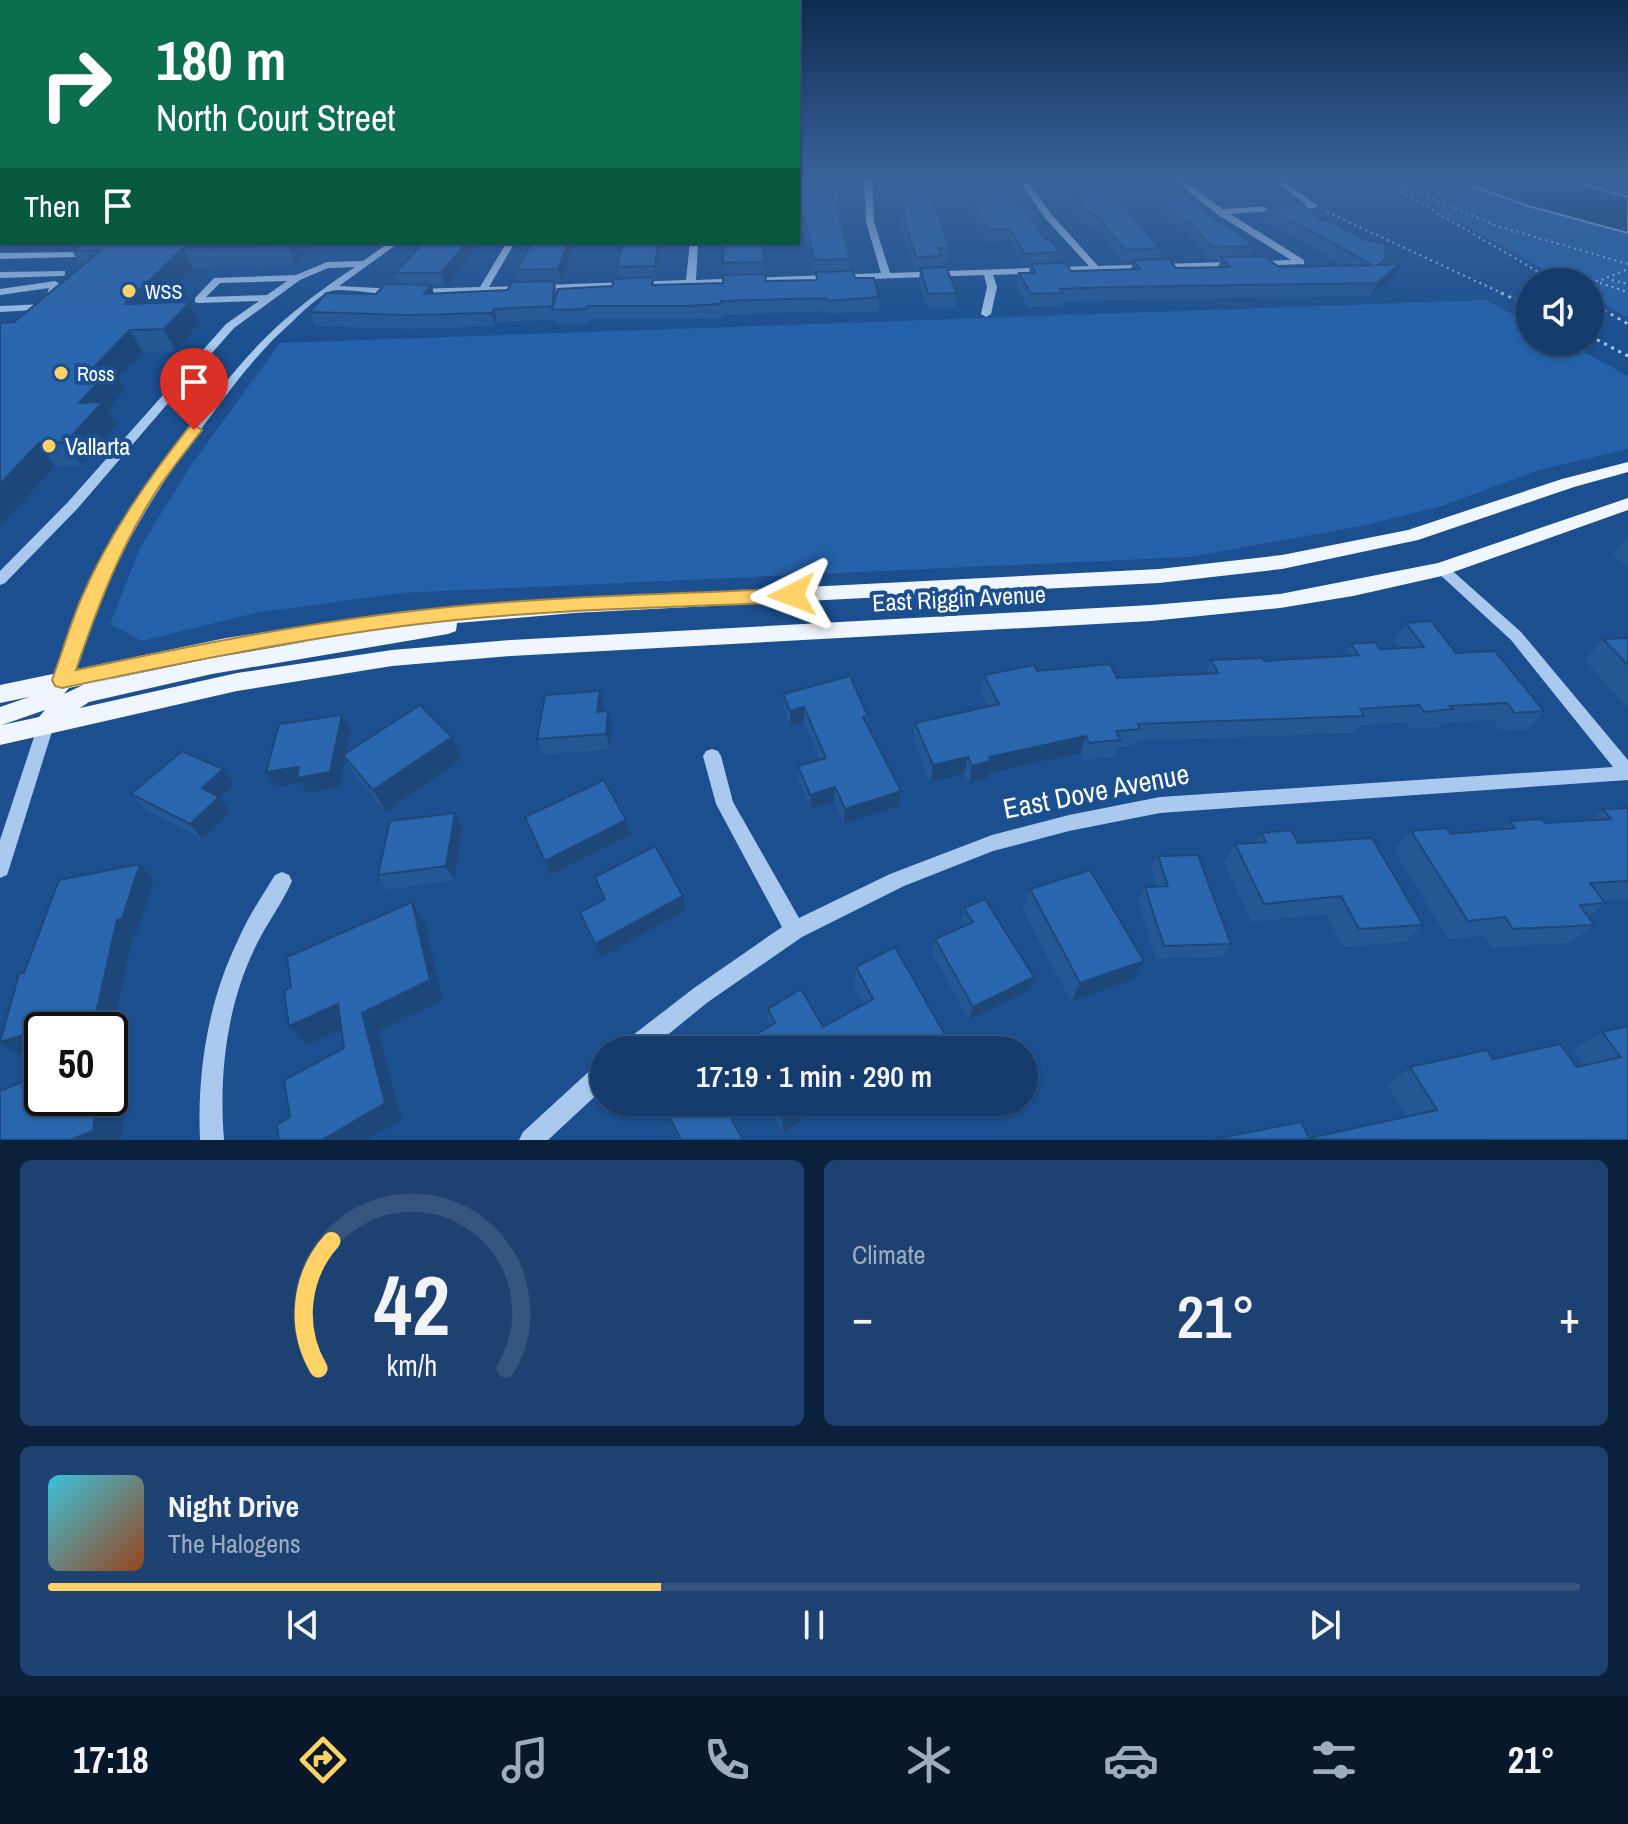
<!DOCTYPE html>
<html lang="en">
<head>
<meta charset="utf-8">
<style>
  :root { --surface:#143b6b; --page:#1d4271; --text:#f1f3f6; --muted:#9dadc1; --line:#33557e; --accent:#ffd166 }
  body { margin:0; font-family:"Archivo Narrow",sans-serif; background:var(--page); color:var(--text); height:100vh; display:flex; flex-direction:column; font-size:30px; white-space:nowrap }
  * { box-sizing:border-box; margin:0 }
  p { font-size:26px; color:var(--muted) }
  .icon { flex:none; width:44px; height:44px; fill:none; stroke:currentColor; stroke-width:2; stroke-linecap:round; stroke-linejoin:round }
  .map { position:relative; height:1140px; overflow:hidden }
  .side { display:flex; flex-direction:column; gap:20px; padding:20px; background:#0b203b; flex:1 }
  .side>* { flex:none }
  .top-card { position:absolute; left:0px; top:0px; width:800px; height:244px; box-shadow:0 2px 6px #0004,0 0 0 2px var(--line); background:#0b6e4f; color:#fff; overflow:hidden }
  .fabs { position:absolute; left:1516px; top:268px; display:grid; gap:16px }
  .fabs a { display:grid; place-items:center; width:88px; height:88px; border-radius:50%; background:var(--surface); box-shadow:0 2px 6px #0004,0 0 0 2px var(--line); font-size:40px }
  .speed { position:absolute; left:24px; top:1012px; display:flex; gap:16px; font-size:40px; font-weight:700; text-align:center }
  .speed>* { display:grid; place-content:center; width:104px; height:104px; border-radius:50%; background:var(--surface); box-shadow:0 2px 6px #0004,0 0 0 2px var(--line); line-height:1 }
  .speed .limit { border:4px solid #111; border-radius:12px; background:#fff; color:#111 }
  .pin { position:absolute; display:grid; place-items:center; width:68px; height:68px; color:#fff; margin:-82px -34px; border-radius:50% 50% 50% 0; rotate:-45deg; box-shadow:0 0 8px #0007 }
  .pin .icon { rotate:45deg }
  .me { position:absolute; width:88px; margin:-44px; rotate:267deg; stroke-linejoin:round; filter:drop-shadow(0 0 6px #0008) }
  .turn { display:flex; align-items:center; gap:28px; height:168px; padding:0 24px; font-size:36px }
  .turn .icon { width:104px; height:104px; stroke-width:2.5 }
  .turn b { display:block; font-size:56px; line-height:68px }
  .then { display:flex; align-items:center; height:76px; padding:0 24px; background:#0003; gap:16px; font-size:30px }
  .big { font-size:60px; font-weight:600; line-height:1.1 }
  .side .card { flex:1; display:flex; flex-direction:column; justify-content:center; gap:12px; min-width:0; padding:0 28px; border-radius:12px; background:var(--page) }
  .side .dial { align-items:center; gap:0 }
  .dial svg { height:208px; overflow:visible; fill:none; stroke:var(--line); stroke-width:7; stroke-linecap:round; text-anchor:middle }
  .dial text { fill:var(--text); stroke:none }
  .song { display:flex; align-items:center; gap:24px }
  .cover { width:96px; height:96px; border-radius:12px; background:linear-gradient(135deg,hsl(190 70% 55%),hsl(20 70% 35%)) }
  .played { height:8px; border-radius:4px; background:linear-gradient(90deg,var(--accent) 40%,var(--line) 40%) }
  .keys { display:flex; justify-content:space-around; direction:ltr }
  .heat { display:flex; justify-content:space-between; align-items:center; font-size:44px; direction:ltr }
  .side .tiles { flex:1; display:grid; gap:20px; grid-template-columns:1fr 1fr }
  .card:last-child { grid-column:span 2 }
  .trip { position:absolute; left:590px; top:1036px; width:448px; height:80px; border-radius:40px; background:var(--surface); box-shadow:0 2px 6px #0004,0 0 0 2px var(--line); font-weight:600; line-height:80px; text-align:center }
  .dock { display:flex; height:128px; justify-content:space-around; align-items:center; background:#08182b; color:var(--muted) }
  .dock .icon { width:56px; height:56px }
  .dock .active { color:var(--accent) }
  .dock b { font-size:36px; color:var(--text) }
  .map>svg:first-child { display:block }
  .green { fill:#2461a8 }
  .water { fill:#123a6d; stroke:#9cc4f0; stroke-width:2 }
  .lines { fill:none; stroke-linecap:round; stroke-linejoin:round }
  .path-far1 { stroke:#a9c9ee; stroke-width:2; stroke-dasharray:2 4; stroke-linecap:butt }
  .path { stroke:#a9c9ee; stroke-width:3; stroke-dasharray:3 5; stroke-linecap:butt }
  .minor { fill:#a9c9ee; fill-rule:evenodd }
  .major { fill:#f0f6ff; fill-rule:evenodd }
  .wall { fill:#245895 }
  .shaded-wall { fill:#1d4779 }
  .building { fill:#2a66ad; stroke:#1d4779; stroke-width:2 }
  .route { fill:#ffd166; stroke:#a68842; stroke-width:2 }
  .poi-dot { fill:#ffd166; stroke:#1b4f8f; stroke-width:3 }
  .labels { text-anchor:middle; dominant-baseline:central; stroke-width:8; stroke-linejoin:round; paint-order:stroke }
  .far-poi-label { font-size:20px; fill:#fff; stroke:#1b4f8f; text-anchor:start }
  .poi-label { font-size:24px; fill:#fff; stroke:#1b4f8f; text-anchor:start }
  .street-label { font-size:24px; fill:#fff; stroke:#1b4f8f }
  .near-street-label { font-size:28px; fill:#fff; stroke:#1b4f8f }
</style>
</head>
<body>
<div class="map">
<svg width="1628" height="1140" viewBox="0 0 1628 1140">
  <rect width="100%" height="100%" fill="#1b4f8f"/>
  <g class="green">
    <path d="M1368,178H1615L1628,182V318L1590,296V282H1567L1409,194H1393Z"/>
    <path d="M1486,300L1530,324V342H1565L1628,376V449L1536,471L1442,506L1362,526L1189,557L402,593L255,613L142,641L110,624L141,546L191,465L280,343Z"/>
  </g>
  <path class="water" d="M1452,178H1561L1628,197V233L1528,206Z"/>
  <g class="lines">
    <g class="path-far1">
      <path d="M1383,178L1497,226L1628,264"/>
      <path d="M1393,183L1396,189L1556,282"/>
      <path d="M1327,212L1506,295"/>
      <path d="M1548,276L1599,281L1628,269"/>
      <path d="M1612,280L1628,284"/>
      <path d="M1600,283L1628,292"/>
    </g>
    <g class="path">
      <path d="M1501,293L1530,306"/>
      <path d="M1590,302L1628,324"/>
      <path d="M1590,336L1628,356"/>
    </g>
    <g class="minor">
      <rect x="0" y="178" width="2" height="4"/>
      <path d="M864,178H872L874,222L890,273L1089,266L1045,218L1017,178H1025L1051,214L1098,266L1291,260L1217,214L1172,178H1180L1223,209L1306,204L1270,178H1279L1318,206L1314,208L1230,214L1304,260V264L993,275L997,287L991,314L986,317L981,314L987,287L984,275L416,295L411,292L416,289L480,287L507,242H515L489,287L686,280L690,242H698L696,280L881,273L866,222Z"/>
      <path d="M390,242H400L339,286L395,289L400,292L398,294C382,296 344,287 331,291C321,294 301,313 293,321C262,348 237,380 213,413C146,501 105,574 70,680L68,684L62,686L56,684L54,680C71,632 89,584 114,540C143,488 179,441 215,394L175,395L78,508L5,583L0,585V571L68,502L226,324L259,301L198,303L195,302V298L214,278L296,275L327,262L363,261ZM355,267C298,305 263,335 221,388H181L234,328L300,280L328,268ZM287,281L267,295L206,297L220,283Z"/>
      <path d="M78,252L79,254L75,257L0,259V253Z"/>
      <path d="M65,271V275L62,276L0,278V272Z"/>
      <path d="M55,281L60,284L51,309L0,312V306L44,304L49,288L0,295V289Z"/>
      <path d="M1442,564L1447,566L1521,632L1628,760V780L1160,813L1069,831L993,851L904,886L802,937L708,1002L649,1050H621L624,1042L694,988L782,927L716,804L703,756L706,751L712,749L718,751L721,756L733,802L799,918L890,874L992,835L1069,815L1160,797L1613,767L1511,640L1437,572L1435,569Z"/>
      <path d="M46,718L52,720L54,725L9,869L7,875L0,878V840L38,725L40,720Z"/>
      <path d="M282,872L289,875L292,881C281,906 264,927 253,952C226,1010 219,1077 224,1140H200C197,1071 208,1002 238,940C248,917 262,896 275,875Z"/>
      <path d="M604,1062V1088L548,1140H519L523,1132L596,1065Z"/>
    </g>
    <path class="major" d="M1628,462V472L1574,487L1418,540L1282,569L1159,583L574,613L457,623L456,631L448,634L212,674L89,702L80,708L237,673L392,650L511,640L1151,605L1280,594L1438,563L1628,498V510L1442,576L1353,596L1280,608L1151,621L511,656L392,666L237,691L0,745V707L29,697L0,703V685L226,638L405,611L574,599L1159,569L1282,555L1408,530L1562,479ZM311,641L212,658L83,685L64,694L69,688L226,654ZM45,710L39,717L2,725Z"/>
  </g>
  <g class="wall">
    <path d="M798,178L841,223L850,259V271L855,278L879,297L878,311L827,314L826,311L722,315V318L688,319H589L588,323L555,324L554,320L497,322L496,326L411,329L315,326L310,312L376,294L398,285L395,273L424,242H481L445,286H432L434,294L507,290L520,282L517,270L532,242H575L561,282H555L557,293L612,286L618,279L617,267L622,242H661L656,279H653L654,285L723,283L724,242H766L767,247H763L766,281L816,280V273H814L804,231H798Z"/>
    <path d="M896,178H1002L1020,208L1046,240L1059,252L1057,263L1071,271L1131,269L1133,262H1122L1097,230L1083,222L1066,198H1063L1049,178H1100L1160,248L1157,259L1176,268L1218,267L1221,259L1208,260L1185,233H1180L1157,209L1160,197L1220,224L1254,246L1250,256L1279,267L1344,266L1263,219L1267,207L1323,221L1386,258L1384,265L1394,277L1371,296L1113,300L1061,302L1060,306L1028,307L1017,287L1019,273H1029L1030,266H1023L1008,241L985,242L969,208L936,209L950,248L949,261H941L940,268L957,293L955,307L927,308L919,281L920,270H915L900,223L901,212L896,193L897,181Z"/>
    <path d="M313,242L295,265L193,268L158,303L190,302L200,323L175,351L143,352L118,378L125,390L108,409L117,425L82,465L55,466L0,527V323L14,322L81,266L72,251Z"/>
    <path d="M1625,539H1628V568L1613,554Z"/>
    <path d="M1406,623L1456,653L1544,711L1529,729L1500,730L1493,720L1442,723L1440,727L1411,729L1406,722L1358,726L1353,733L1135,741L1133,746L1118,747L1114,757L1083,760L1080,753L989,773L988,778L969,783L964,774L930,782L913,740L915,723L988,706L981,692L984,675L1037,671L1117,678L1205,674L1211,660L1264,661L1344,656L1351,644L1380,649L1400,648L1394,640Z"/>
    <path d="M1628,638V708L1585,660L1603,639Z"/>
    <path d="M600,691L604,707L603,712L612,727L610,750L542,754L537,739Z"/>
    <path d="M783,694L868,716V726L901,791L899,806L844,824L834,802L811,809L799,781L798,766L820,760L804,722L790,726L784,709Z"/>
    <path d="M342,715L351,730L346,753L452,737L462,759L386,812L356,777L345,759L340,787L307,793L301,783L276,787Z"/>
    <path d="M223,769L234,784L220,798L231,812L202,839L145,809L131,794Z"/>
    <path d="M1628,808V899L1604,901L1605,903L1588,917L1594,925L1571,943L1492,947L1484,936L1448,939L1394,850L1411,831L1451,834L1502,829L1510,821L1545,823L1591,820L1603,809Z"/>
    <path d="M462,828L454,880L387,890L378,875Z"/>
    <path d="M1261,833L1298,843L1423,925L1405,942L1343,947L1326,914L1252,922L1224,863L1235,844L1255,843Z"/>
    <path d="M1158,856L1231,944L1222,957L1156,959L1138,901L1145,887H1156L1151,870Z"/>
    <path d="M595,877L683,896L686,910L600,958L580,912L603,900Z"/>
    <path d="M1030,889L1144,961L1132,980L1071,1002L1023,910Z"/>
    <path d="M964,908L1029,990L969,1020L932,953L935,939L964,926L961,922Z"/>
    <path d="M856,967L948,1040L946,1050H744L743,1042L769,1026L768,1009L823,1027L864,1004L854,987Z"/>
    <path d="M1628,1026V1140H1214L1309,1138L1407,1117L1388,1085L1410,1067L1493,1059L1577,1067L1585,1065L1574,1050L1602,1032Z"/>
    <path d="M767,1102H829L783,1133Z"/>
    <path d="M666,1110L743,1140H679L671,1124Z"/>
  </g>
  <g class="shaded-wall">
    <path d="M289,242H313L295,265L287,245Z"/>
    <path d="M467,242H481L445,286L441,273Z"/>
    <path d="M568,242H575L561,282L558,269Z"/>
    <path d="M658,242H661L656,279L655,266Z"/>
    <path d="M183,248L193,268L136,325L125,304Z"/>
    <path d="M1400,264L1394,277L1371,296L1377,283Z"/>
    <path d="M431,285L435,298L424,294Z"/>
    <path d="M190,302L200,323L175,351L164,329Z"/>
    <path d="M494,309L497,322L496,326L492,313Z"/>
    <path d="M130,330L143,352L118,378L125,390L108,409L117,425L82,465L66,442L79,403L93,368Z"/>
    <path d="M39,443L55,466L0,527V484Z"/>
    <path d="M600,691L604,707L601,727L597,712Z"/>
    <path d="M804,707V722L790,726V711Z"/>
    <path d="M608,711L612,727L610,750L606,734Z"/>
    <path d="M342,715L351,730L345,758L343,755L345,759L340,787L307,793L301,783L276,787L266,772L299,767Z"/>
    <path d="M1086,736L1080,753L989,773L988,778L969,783L972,766L989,757Z"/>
    <path d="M452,737L462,759L386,812L373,790Z"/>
    <path d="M968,757L964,774L930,782L933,765Z"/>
    <path d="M223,769L234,784L220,798L231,812L202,839L190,824L202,788Z"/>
    <path d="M835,787L834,802L811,809L810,795Z"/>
    <path d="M901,791L899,806L844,824L845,809Z"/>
    <path d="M455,813L462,828L454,880L446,866Z"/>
    <path d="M626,820L630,835L550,875L545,861Z"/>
    <path d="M140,864L154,879L137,933L133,934L114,1026L100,1030H42V1048L19,1055L0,1043L117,920Z"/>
    <path d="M683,896L686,910L600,958L595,944Z"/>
    <path d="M412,902L425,923L443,1000L378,1031L402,1120L367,1140H322L362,1013Z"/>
    <path d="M1144,961L1132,980L1071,1002L1080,983Z"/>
    <path d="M1034,977L1029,990L969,1020L973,1007Z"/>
    <path d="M338,1004L355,1023L307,1045L289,1026Z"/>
    <path d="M948,1040L946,1050H930Z"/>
    <path d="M110,1092L125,1102L121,1140H70V1098H110Z"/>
    <path d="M804,1102H829L783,1133L782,1117Z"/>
  </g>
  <g class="building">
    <path d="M798,178H837L841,223L850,259L814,260L804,218H798Z"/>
    <path d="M901,178H1002L1020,208L1029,214L1039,232L1046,240H1051L1059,252L1025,254L1010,229H987L970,196L932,197L950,248H938L941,256L916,257L901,211H904L897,181H902Z"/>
    <path d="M1059,178H1100L1160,248L1125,250L1099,218L1085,209L1069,187H1065Z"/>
    <path d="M1187,196L1220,224H1227L1254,246L1212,247L1189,221H1183L1160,197Z"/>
    <path d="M1303,205L1323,221L1328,220L1365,240L1385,243L1386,258L1378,265L1400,264L1377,283L1116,287L1060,289L1063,293L1031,294L1019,273H1036L1031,264L1066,263L1071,271L1140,269L1133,260L1169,259L1176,268L1230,267L1221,257L1264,256L1279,267L1372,265L1267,207Z"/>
    <path d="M84,242H289L287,245L183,248L125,304L190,302L164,329L130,330L93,368H112L79,403L103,402L66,442L39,443L0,484V323L14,322L101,250L72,251Z"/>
    <path d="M424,242H467L441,273H395Z"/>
    <path d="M532,242H568L558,269L517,270Z"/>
    <path d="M622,242H658L655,266L617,267Z"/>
    <path d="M724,242H763L764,262L723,263Z"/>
    <path d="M946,267L957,293L928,294L920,268Z"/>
    <path d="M853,271L855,278H874L879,297L827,301L826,298L721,301V304L687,306H587L586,309L552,310L553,306L494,309L492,313L406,315L310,312L326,293L376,294L385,284L431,285L424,294L507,290L513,282L554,281L553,305L558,289L612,286L614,279L653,277L652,285L723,283V275L765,274L766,281L817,280L816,272Z"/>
    <path d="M1431,621L1456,653L1495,651L1544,711L1515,713L1507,703L1450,706L1453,709L1424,712L1419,705L1360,709L1364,716L1138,724L1140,729L1116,731L1121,740L1089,743L1086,736L989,757L991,761L972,766L968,757L933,765L915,723L999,704L984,675L1034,665L1037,671L1110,664L1117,678L1218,673L1211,660L1262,658L1264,661L1359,655L1351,644L1375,642L1380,649L1424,647L1406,623Z"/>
    <path d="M1628,638V665L1603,639Z"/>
    <path d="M850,676L868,716L863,717L901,791L845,809L835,787L810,795L798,766L826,758L804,707L790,711L783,694Z"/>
    <path d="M600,691L597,712L608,711L606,734L537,739L545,695Z"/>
    <path d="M420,705L452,737L373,790L343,755Z"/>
    <path d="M342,715L330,772L297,778L299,767L266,772L279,724Z"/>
    <path d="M182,751L223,769L202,788L219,797L190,824L131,794Z"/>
    <path d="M604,780L626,820L545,861L525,817Z"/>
    <path d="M1628,808V881L1590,883L1605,903L1580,905L1594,925L1513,929L1505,917L1468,921L1411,831L1446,828L1451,834L1515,828L1510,821L1542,819L1545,823L1611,819L1603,809Z"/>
    <path d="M455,813L446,866L378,875L390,821Z"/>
    <path d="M1291,830L1298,843L1372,838L1423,925L1359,929L1341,896L1264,904L1235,844L1266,842L1261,833Z"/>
    <path d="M655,846L683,896L595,944L580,912L605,899L595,877Z"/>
    <path d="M1198,855L1231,944L1164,946L1145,887L1168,886L1158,856Z"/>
    <path d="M140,864L122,919L117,920L96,1013L0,1042L19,974L24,973L59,880Z"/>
    <path d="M1090,870L1144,961L1080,983L1030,889Z"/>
    <path d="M985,899L1034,977L973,1007L935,939L973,922L964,908Z"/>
    <path d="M412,902L430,980L362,1013L385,1103L322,1140H279L277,1125L290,1117L284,1080L344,1048L338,1004L289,1026L284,991L291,987L287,957Z"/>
    <path d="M895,947L948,1040L930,1050H747L743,1042L775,1023L768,1009L801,989L823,1027L873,999L856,967Z"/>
    <path d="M1628,1026V1140L1214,1139L1301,1122L1309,1138L1437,1110L1410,1067L1487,1050L1493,1059L1560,1044L1577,1067L1621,1057L1602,1032Z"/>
    <path d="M42,1074V1098H97L93,1131L70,1140H0V1091Z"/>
    <path d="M678,1102H722L743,1140H681L666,1110Z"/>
    <path d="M774,1102H804L782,1117Z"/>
  </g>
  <linearGradient id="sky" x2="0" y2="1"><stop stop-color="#0f2b4f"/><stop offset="0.53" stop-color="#39639b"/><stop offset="1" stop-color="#39639b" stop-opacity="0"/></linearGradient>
  <rect width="1628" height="337" fill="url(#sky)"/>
  <path class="route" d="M194,425L202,430C188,448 174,466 161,484C122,542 98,605 76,670C185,647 294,625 404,612C532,596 663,595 792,588L801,595L792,602C663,608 531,609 403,626C288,641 175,664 62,688L55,686L52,680C62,653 70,625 81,599C108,536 147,480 189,427Z"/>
  <g class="poi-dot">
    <circle cx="129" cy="291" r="8"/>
    <circle cx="61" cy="373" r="8"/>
    <circle cx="49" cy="446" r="8"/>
  </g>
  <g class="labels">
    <g class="far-poi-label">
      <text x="145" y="291">WSS</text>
      <text x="77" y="373">Ross</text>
    </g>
    <g class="poi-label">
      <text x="65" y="446">Vallarta</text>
    </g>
    <g class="street-label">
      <text transform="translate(959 598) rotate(-3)">East Riggin Avenue</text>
    </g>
    <g class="near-street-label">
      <text transform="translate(1096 791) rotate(-11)">East Dove Avenue</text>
    </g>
  </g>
</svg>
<div class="fabs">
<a><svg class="icon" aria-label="sound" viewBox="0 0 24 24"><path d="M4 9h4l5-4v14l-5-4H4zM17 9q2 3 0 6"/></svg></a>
</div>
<div class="speed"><div class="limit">50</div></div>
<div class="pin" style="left:194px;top:430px;background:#d93025"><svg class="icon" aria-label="arrive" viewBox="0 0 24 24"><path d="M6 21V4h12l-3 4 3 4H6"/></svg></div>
<svg class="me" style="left:792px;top:595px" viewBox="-20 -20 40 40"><path d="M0-17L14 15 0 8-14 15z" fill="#ffd166" stroke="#fff" stroke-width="4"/></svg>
<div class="trip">17:19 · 1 min · 290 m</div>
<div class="top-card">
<div class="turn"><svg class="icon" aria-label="right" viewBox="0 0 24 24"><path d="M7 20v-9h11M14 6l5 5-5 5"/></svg><div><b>180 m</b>North Court Street</div></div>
<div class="then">Then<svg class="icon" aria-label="arrive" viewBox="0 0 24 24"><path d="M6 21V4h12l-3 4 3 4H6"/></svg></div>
</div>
</div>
<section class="side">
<div class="tiles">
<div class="card dial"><svg viewBox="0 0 100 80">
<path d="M14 69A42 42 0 1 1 86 69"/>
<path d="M14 69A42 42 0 0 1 19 20" stroke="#ffd166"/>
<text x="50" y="56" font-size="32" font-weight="700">42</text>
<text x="50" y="72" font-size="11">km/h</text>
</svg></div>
<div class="card"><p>Climate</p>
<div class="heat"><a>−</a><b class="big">21°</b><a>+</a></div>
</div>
<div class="card">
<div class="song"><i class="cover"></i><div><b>Night Drive</b><p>The Halogens</p></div></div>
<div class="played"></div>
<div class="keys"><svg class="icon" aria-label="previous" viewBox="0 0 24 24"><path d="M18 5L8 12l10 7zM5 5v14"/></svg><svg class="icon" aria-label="pause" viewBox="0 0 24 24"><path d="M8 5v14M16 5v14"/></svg><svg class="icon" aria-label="next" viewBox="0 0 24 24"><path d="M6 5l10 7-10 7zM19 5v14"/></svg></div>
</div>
</div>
</section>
<nav class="dock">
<b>17:18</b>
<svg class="icon active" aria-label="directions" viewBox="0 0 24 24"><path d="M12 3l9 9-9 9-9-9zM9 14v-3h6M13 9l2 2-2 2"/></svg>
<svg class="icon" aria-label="music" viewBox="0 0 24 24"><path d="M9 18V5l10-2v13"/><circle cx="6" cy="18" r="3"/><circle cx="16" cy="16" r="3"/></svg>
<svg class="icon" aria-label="phone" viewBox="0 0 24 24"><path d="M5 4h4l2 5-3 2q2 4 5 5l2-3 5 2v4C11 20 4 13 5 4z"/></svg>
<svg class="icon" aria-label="climate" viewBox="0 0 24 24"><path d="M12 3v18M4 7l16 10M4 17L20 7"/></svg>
<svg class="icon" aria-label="car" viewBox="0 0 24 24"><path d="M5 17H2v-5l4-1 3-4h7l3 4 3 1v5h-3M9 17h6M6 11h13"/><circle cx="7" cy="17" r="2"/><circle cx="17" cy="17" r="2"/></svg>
<svg class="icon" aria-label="filters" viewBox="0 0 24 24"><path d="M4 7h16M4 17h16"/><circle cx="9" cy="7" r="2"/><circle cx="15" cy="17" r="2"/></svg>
<b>21°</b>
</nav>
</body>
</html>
